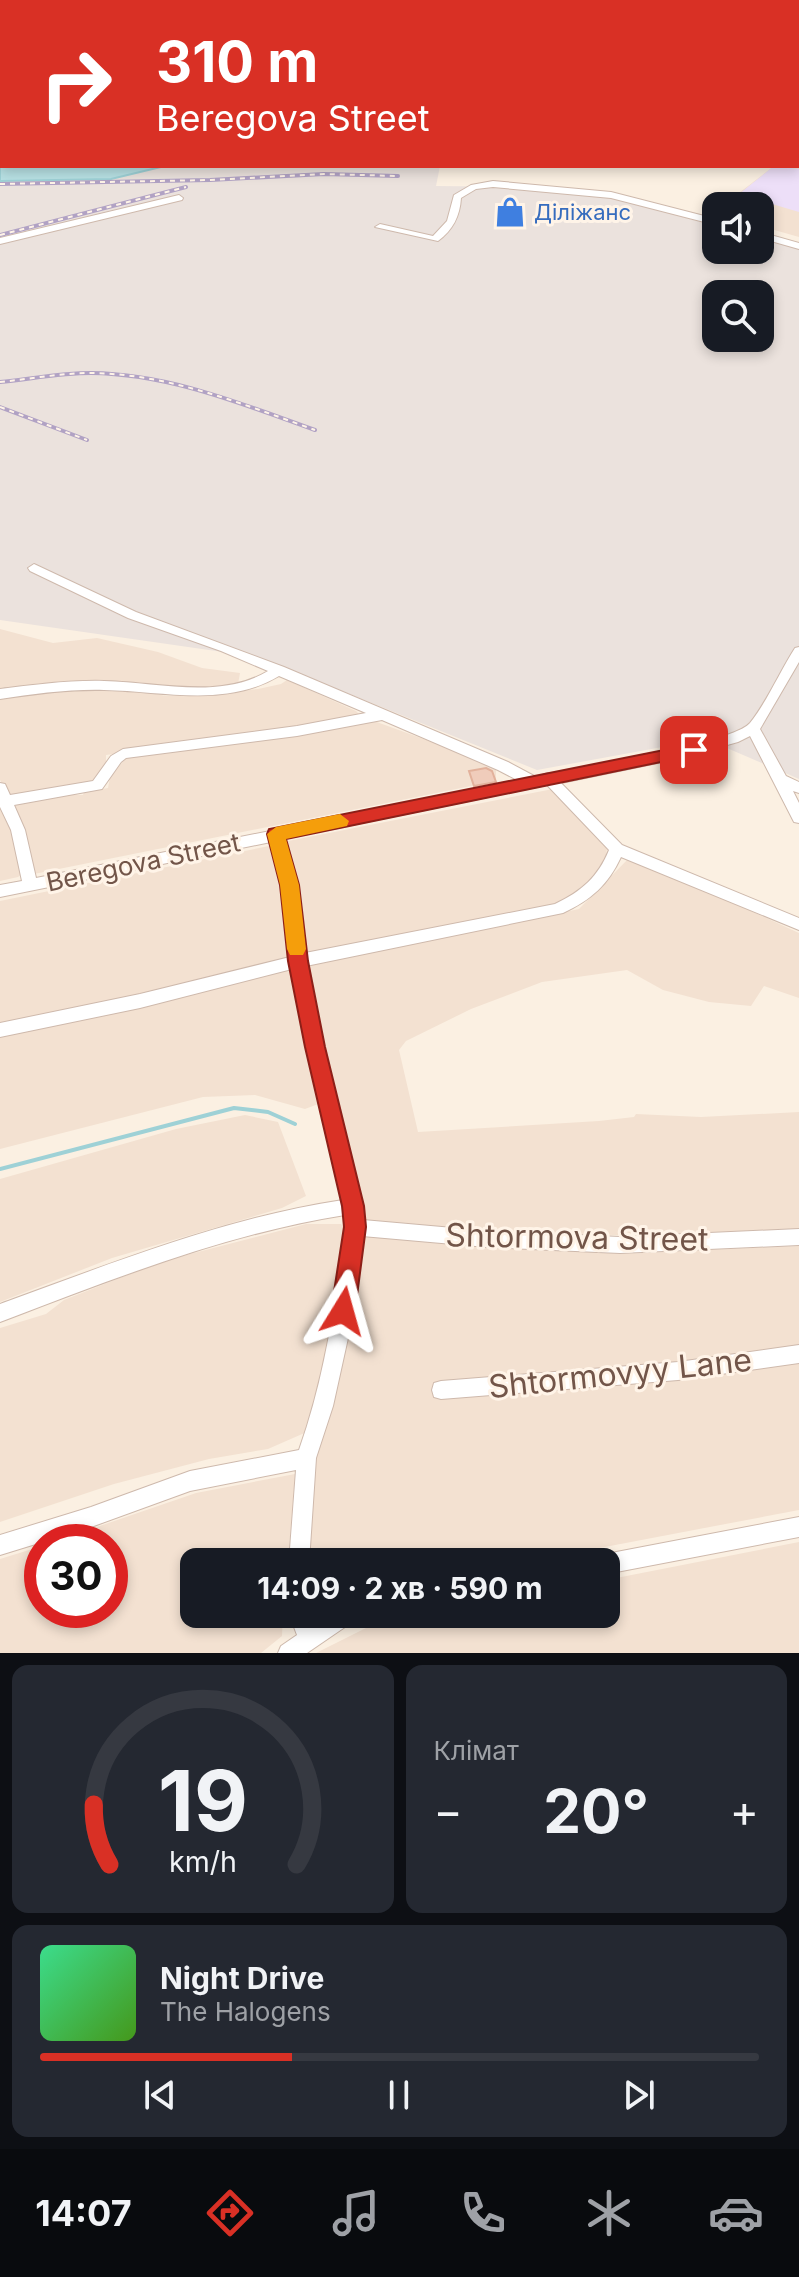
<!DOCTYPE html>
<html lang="uk">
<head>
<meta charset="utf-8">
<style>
  :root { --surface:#171b24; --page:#242831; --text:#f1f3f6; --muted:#9ea1a6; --line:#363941; --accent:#d93025 }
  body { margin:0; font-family:Inter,sans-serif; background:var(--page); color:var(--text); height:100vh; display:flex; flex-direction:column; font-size:30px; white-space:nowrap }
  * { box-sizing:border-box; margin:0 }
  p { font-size:26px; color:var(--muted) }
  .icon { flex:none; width:44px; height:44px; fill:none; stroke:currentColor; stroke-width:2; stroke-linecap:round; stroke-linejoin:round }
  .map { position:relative; height:1653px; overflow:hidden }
  .details { display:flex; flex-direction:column; gap:12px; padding:12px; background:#0d0f14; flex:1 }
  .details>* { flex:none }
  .guide { position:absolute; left:0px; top:0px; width:800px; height:168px; box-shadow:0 4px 12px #0003; background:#d93025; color:#fff; overflow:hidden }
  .buttons { position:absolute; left:702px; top:192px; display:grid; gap:16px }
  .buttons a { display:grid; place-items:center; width:72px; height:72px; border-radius:16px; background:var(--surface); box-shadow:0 4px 12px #0003; font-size:40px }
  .speed { position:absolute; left:24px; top:1524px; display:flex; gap:16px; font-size:40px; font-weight:700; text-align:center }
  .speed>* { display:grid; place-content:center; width:104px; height:104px; border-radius:50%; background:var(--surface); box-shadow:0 4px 12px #0003; line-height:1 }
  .speed .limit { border:12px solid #d22; background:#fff; color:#111 }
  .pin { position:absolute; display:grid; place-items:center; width:68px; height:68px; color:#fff; margin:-34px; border-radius:16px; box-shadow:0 4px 12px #0006 }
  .me { position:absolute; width:88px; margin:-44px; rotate:8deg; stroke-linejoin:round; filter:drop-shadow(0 0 6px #0008) }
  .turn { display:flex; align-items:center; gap:28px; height:168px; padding:0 24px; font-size:36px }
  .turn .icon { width:104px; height:104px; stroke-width:2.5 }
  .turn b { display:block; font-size:56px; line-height:68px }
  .big { font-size:60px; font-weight:700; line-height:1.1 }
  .details .card { flex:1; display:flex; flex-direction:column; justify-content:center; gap:12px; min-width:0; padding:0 28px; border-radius:16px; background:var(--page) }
  .details .dial { align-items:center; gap:0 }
  .dial svg { height:208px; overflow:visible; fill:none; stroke:var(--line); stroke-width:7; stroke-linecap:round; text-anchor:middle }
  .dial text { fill:var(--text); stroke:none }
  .song { display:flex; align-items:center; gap:24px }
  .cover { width:96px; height:96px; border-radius:12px; background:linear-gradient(135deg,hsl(150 70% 55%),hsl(100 70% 35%)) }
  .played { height:8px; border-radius:4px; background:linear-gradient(90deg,var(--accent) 35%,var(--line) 35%) }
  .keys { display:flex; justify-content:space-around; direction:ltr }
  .heat { display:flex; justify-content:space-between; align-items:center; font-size:44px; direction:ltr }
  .details .tiles { flex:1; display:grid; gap:12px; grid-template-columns:1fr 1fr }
  .card:last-child { grid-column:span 2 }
  .trip { position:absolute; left:180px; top:1548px; width:440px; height:80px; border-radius:16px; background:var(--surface); box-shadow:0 4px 12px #0003; font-weight:700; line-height:80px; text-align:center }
  .tabs { display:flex; height:128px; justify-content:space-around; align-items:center; background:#090b0e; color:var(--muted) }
  .tabs .icon { width:56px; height:56px }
  .tabs .selected { color:var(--accent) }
  .tabs b { font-size:36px; color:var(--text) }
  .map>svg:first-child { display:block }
  .residential { fill:#f3e1d1 }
  .industrial { fill:#ebe2dd; fill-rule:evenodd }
  .education { fill:#eddff8 }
  .water { fill:#b8e1e4; stroke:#9ed1d6; stroke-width:2 }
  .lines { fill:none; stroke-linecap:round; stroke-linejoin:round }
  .stream { stroke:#9ed1d6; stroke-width:4 }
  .building { fill:#f0ccbb; stroke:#e2b19b; stroke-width:2 }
  .minor-casing { stroke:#ceb9ac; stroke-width:2 }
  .minor { fill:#fff; fill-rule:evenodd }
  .rail-casing { stroke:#b1a2c4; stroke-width:4 }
  .rail { stroke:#fff4e8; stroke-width:2; stroke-dasharray:5; stroke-linecap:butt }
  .route { fill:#d93025; stroke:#8d1f18; stroke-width:2 }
  .slow { fill:#f59e0b }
  .labels { text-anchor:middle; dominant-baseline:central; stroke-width:6; stroke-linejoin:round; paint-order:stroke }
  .far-shop-label { font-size:22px; fill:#366cbe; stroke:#fff4e8; text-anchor:start }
  .street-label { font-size:26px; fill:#725549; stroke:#fff4e8 }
  .near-street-label { font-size:32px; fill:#725549; stroke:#fff4e8 }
</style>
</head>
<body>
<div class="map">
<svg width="799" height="1653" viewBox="0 0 799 1653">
  <rect width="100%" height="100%" fill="#fbf0e2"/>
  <g class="residential">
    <path d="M799,163V237L760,226V206H722L774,166H798Z"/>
    <path d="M0,629L53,643L97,638L158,652L202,668L240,673L238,684L191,688L105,682L0,692Z"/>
    <path d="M287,680L356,711L363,718L106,755V767L98,781L9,797L0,780V697L65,689L136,690L166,696L258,689L281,684Z"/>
    <path d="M374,721L451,749L496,769V781L34,874L13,803L58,795H83L84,792L108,788L110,777L126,758Z"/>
    <path d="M553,789L607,849L605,860L592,886L554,905L304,955L283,842Z"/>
    <path d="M0,804L15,832L23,873L18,877L0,881Z"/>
    <path d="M274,845L287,891L292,957L138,996L0,1024V901Z"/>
    <path d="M631,856L799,933V998L764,986L751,1006L709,1002L663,990L627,970L542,982L471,1009L406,1041L399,1050L418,1132L599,1121L634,1117L636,1114L701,1117L799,1112V1229L618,1235L543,1234L361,1221L305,966L579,909Z"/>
    <path d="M293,968L321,1103L305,1109L255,1095L203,1097L0,1149V1035Z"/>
    <path d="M245,1115L278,1122L306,1196L282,1208L112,1258L0,1302V1179L176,1129Z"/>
    <path d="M306,1224H341L347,1231L330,1346L309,1431L268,1449L209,1459L114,1484L0,1522V1328L46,1314L64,1300L163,1261Z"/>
    <path d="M361,1232L621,1254L799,1246V1348L673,1363L799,1362V1510L526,1562H306L315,1465L344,1344Z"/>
    <path d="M295,1474L288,1562H194V1614H283L282,1636L261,1653H0V1559L42,1546V1610H110V1542H53L196,1493Z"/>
    <path d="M799,1542V1653H316L382,1620L406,1614H606V1580Z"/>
  </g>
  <path class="industrial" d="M165,166H440L436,186L521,187L609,197L716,226V250H760V239L799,249V779L706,739L537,770L258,657L0,620V181L111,179ZM716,294H760V338H716Z"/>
  <path class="education" d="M774,166L799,169V212L739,194Z"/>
  <path class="water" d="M0,0H799V125L798,2H2V166H165L111,179L0,181Z"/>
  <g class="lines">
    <path class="stream" d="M0,1169L234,1108L268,1112L295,1124"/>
  </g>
  <path class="building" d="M486,768L492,771L496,782L474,786L469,771Z"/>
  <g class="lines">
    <g class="minor-casing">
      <g id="minor">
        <path d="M493,181L611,192L716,219V225L611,198L493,187L476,189L461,198C460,216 453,230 438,241L375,227L380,224L433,236L447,221L454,195L471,185Z"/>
        <path d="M179,195L183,198L182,200L0,244V238Z"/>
        <path d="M760,232L799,243V249L760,238Z"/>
        <path d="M34,564L136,612L284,667L508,762L536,777L548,773L552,774C586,767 733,743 750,723C767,702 780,671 795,648L799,647V662L760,729L786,776L799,782V793L793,791L799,803V823L794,822L750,736L738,742L677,759L561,783L622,845L799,918V930L621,857C608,885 591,900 563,913L306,966L363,1220L487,1231L620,1237L799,1229V1245L620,1253L487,1247L362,1236L348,1338L333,1406L316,1458L309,1562H289L296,1470L190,1491L91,1527L0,1555V1535L91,1507L190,1471L299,1450C325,1377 335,1303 346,1227L345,1215C225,1234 113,1279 0,1322V1304C113,1263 224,1218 343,1200L307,1047L292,969L140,1008L0,1037V1023L140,994L290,957L283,885L271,842L0,897V885L22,881L11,830L0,807V783L5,784L10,795L93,781L111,756L123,749L297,726L366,713L279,676C226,708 163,691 104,690C70,689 34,694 0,699V689C34,685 70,680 104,681C157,682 220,700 268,671L221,651L128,618L30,571L28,568ZM382,720L498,770L519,781L36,878L25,830L14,805L102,789L121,762L126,758L297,736ZM547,785L609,850C598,877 582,891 555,904L305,953L297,885L284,839Z"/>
        <path d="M799,1345V1363L678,1380L441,1399L434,1397L432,1390L434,1383L441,1381L678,1362Z"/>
        <path d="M799,1517V1537L606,1574V1562H597L599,1557L606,1554Z"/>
        <path d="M289,1614H309L314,1624L329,1614H365L362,1621L345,1627L307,1653H278L281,1646L297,1635Z"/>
      </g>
    </g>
    <use href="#minor" class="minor"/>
    <g class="rail-casing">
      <g id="rail">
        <path d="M0,184L210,180L324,174L398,176"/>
        <path d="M0,235L186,187"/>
        <path d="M0,382C30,379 61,373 91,373C170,374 242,404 315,430"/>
        <path d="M0,407L87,440"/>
      </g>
    </g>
    <use href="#rail" class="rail"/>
  </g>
  <path class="route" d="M694,744L700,746L702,750L700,754L286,839L299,885L308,961L325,1047L364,1206L366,1227L355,1311L351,1319L343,1322L335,1319L331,1311L344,1227L342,1206L305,1047L288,961L280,885L267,834L269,829Z"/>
  <path class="slow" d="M340,814L349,821L347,826L286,839L299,885L306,949L303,955H290L287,949L280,885L267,834L276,827Z"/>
  <defs>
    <g id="shop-bare" transform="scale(2.4)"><path d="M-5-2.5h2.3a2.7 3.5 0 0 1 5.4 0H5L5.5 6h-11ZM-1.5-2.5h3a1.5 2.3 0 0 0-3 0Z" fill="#3f7fe0" stroke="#fff4e8" stroke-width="2.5" paint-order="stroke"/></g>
  </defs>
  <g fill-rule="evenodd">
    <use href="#shop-bare" x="510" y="212"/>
  </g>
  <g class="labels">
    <g class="far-shop-label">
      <text x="534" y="212">Діліжанс</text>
    </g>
    <g class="street-label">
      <text transform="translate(143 862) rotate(-12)">Beregova Street</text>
    </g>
    <g class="near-street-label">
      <text transform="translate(577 1237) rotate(1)">Shtormova Street</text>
      <text transform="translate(620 1373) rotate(-6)">Shtormovyy Lane</text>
    </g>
  </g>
</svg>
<div class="buttons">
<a><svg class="icon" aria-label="sound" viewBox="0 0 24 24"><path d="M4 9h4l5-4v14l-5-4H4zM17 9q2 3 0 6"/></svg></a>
<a><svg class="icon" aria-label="search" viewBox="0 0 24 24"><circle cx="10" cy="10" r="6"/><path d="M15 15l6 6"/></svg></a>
</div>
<div class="speed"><div class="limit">30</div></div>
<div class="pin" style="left:694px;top:750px;background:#d93025"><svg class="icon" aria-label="arrive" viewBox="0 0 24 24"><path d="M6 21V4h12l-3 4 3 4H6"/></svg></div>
<svg class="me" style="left:343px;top:1311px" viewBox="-20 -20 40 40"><path d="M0-17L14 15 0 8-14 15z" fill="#d93025" stroke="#fff" stroke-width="4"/></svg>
<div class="trip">14:09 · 2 хв · 590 m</div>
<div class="guide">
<div class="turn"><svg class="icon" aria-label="right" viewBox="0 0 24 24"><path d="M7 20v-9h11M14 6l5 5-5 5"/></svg><div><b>310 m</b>Beregova Street</div></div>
</div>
</div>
<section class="details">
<div class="tiles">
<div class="card dial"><svg viewBox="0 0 100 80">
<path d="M14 69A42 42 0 1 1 86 69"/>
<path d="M14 69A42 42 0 0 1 8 46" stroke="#d93025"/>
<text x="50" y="56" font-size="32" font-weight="700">19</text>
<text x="50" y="72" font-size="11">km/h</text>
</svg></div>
<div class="card"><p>Клімат</p>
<div class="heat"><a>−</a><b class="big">20°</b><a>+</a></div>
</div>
<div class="card">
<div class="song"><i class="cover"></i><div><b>Night Drive</b><p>The Halogens</p></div></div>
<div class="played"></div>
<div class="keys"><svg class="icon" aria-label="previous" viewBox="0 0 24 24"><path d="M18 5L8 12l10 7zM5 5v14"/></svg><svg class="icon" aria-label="pause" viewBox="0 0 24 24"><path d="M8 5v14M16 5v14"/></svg><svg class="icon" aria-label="next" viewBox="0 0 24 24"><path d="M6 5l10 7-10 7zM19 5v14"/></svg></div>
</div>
</div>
</section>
<nav class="tabs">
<b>14:07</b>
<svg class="icon selected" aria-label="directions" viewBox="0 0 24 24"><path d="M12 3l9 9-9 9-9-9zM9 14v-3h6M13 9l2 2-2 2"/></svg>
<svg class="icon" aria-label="music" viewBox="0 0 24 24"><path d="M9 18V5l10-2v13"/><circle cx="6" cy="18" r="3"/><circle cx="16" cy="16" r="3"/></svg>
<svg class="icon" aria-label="phone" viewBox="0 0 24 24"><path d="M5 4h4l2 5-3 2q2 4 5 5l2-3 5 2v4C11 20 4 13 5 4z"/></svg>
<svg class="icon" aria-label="climate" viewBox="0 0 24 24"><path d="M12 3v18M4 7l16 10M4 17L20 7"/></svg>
<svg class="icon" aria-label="car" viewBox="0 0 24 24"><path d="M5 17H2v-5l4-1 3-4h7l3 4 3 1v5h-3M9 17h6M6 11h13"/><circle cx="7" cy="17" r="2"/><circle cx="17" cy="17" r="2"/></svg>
</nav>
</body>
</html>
